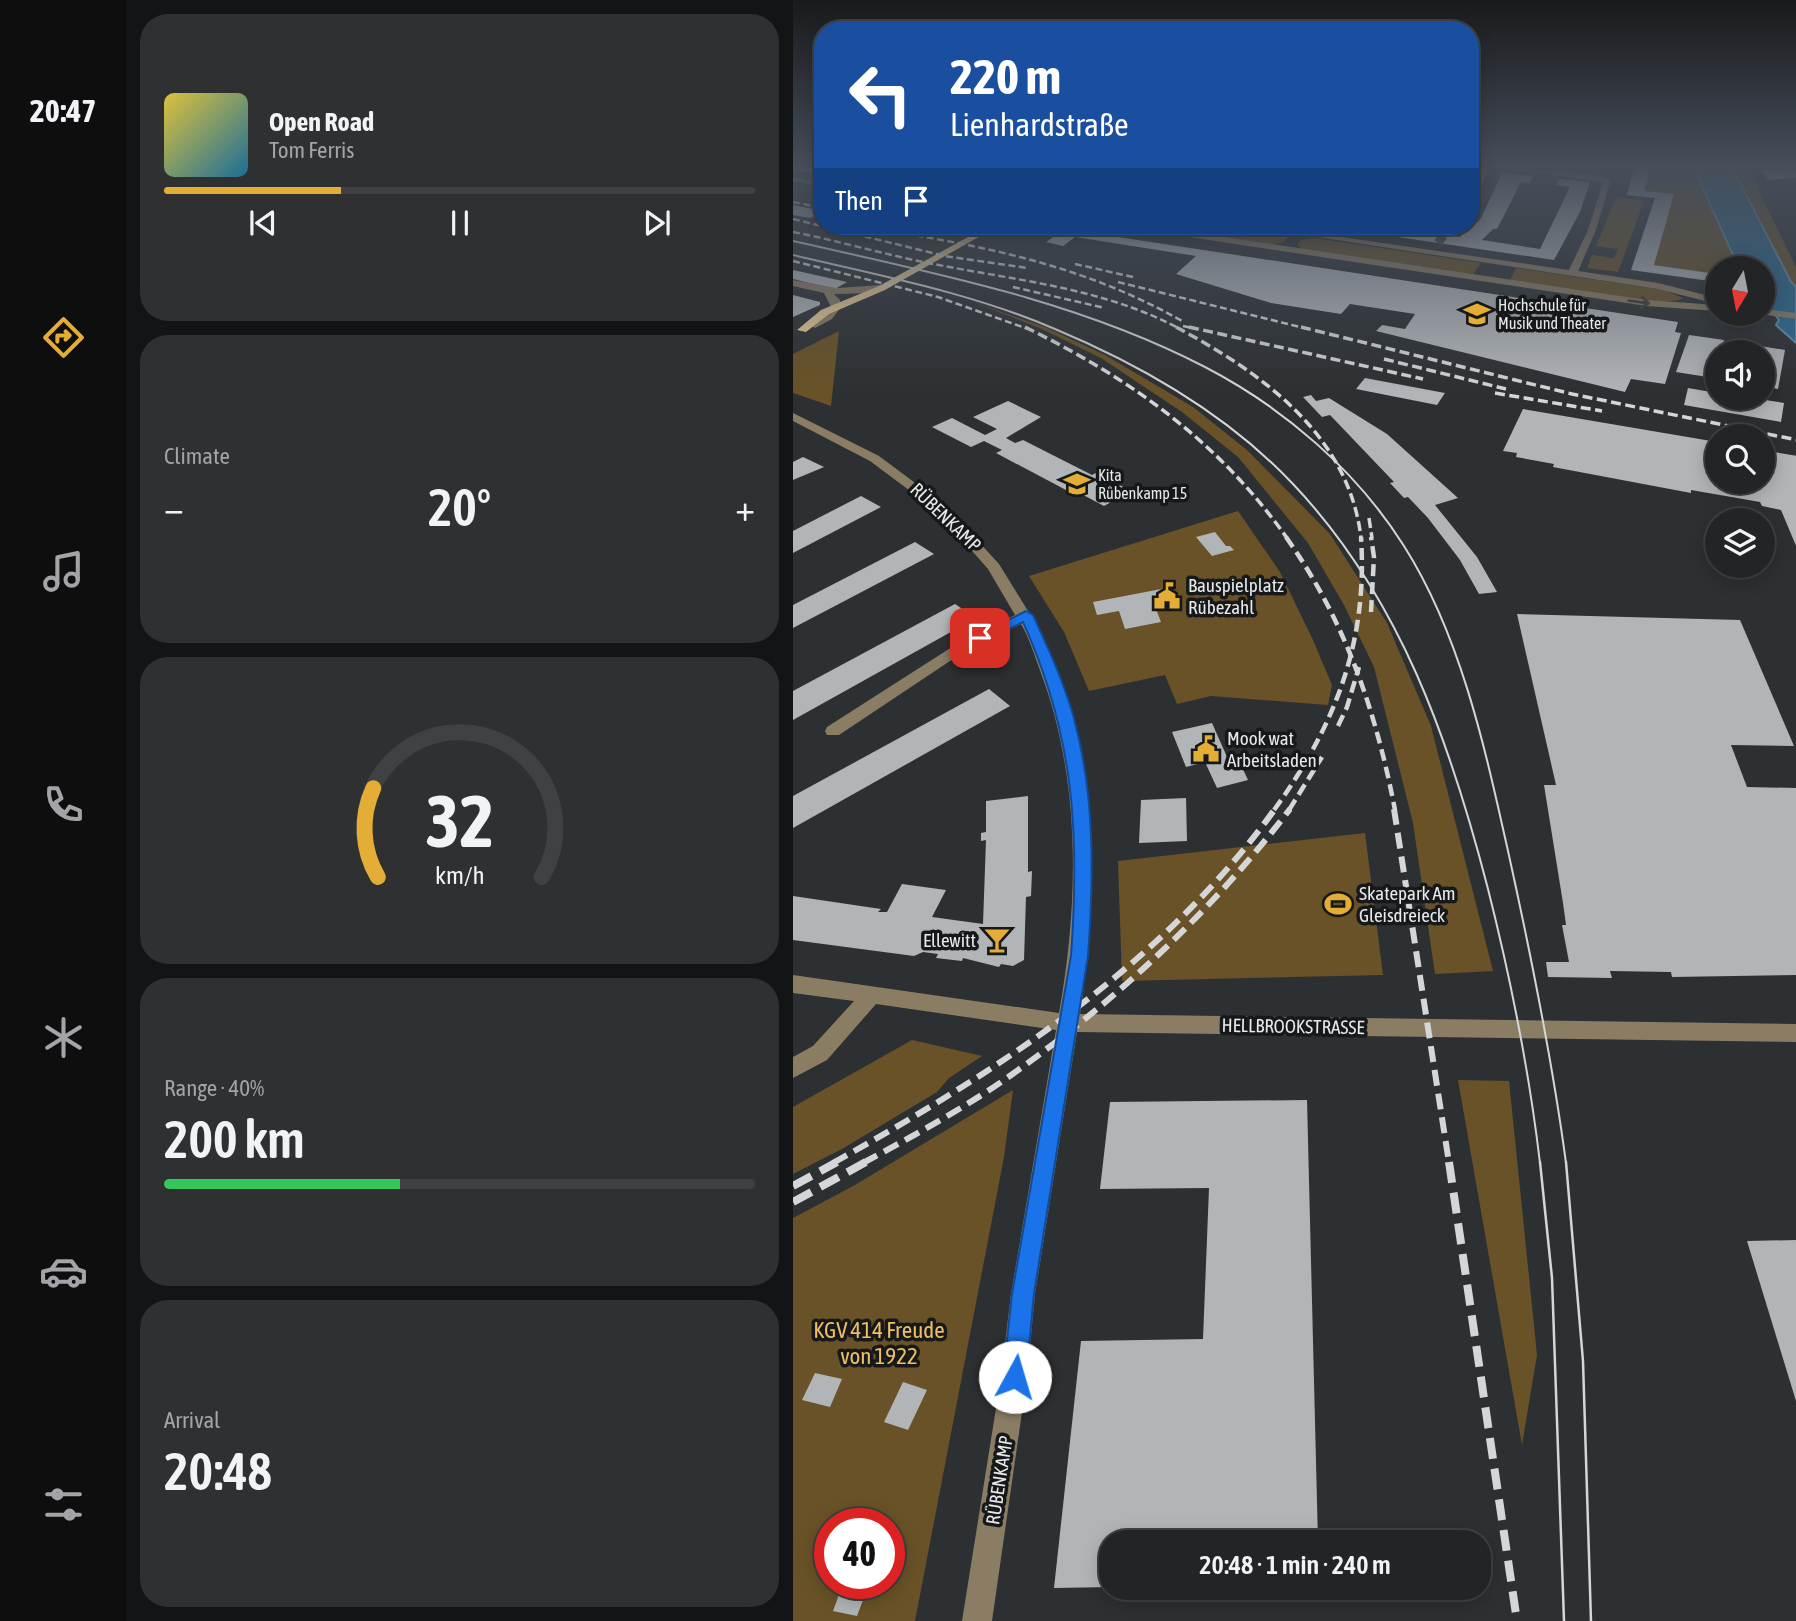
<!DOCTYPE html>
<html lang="en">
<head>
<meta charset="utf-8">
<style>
  :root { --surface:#222426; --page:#2e3032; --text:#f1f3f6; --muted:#a2a4a7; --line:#3f4143; --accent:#e4ad35 }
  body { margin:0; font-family:"Asap Condensed",sans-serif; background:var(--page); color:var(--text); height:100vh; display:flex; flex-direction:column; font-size:26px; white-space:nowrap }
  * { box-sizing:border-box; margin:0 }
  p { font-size:23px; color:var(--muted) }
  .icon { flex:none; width:38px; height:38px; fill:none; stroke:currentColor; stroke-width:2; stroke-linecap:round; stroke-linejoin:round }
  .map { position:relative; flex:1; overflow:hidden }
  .side { display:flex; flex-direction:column; gap:14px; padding:14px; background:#131415; width:667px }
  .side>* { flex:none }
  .hud { position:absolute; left:21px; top:21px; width:665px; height:214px; border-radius:28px; box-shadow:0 4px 18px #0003,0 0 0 2px var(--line); background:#1a4fa0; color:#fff; overflow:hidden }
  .needle { width:46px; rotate:190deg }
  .buttons { position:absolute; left:912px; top:256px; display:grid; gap:14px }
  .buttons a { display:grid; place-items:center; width:70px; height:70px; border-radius:50%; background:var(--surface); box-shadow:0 4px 18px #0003,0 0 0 2px var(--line); font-size:35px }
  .speed { position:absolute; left:21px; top:1508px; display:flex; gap:14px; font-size:35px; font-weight:700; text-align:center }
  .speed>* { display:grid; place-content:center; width:91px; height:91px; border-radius:50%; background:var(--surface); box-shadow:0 4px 18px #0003,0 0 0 2px var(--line); line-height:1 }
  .speed .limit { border:10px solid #d22; background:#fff; color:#111 }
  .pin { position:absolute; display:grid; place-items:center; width:60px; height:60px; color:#fff; margin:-30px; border-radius:14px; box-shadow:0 4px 10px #0006 }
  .me { position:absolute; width:77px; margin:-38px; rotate:6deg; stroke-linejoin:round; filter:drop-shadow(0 0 5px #0008) }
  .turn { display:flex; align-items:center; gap:24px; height:147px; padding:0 21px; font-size:32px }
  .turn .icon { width:91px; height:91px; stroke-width:2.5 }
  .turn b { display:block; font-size:49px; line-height:60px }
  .then { display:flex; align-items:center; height:66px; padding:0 21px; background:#0003; gap:14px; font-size:26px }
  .big { font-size:52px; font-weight:600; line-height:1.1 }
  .side .widget { flex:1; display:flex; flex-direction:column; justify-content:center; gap:10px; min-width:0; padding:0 24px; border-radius:28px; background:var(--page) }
  .side .dial { align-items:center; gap:0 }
  .dial svg { height:182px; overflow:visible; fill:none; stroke:var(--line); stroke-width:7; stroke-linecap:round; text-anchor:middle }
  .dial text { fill:var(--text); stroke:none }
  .song { display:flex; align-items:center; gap:21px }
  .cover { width:84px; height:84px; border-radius:10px; background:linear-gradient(135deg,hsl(50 70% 55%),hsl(200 70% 35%)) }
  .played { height:7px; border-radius:4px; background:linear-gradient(90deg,var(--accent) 30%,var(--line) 30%) }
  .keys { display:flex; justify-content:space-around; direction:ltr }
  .heat { display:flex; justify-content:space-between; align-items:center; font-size:38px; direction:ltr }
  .charge { height:10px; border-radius:5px; background:linear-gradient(90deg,#34c759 40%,var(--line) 0) }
  .trip { position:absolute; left:306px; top:1530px; width:392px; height:70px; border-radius:28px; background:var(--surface); box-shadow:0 4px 18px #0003,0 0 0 2px var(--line); font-weight:600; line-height:70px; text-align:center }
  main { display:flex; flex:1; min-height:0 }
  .menu { display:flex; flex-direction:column; width:126px; justify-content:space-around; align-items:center; background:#0e0e0f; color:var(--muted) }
  .menu .icon { width:49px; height:49px }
  .menu .active { color:var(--accent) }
  .menu b { font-size:32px; color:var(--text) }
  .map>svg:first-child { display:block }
  .green { fill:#695227; fill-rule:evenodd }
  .water { fill:#2a6991; stroke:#638fac; stroke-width:2 }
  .building { fill:#b2b5b8 }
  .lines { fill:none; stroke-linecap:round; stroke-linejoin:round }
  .minor-tunnel { stroke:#494c4e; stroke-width:9; stroke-dasharray:9 4.5; stroke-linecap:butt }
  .minor { fill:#8b7d64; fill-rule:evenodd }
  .major { fill:#e8cb95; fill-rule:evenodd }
  .tram-far1 { stroke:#d4d6d7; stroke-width:2 }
  .tram { stroke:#d4d6d7; stroke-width:2.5 }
  .rail-far4 { stroke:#d4d6d7; stroke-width:2.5; stroke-dasharray:7 3.5; stroke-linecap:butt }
  .rail-far3 { stroke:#d4d6d7; stroke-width:3.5; stroke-dasharray:10 4.5; stroke-linecap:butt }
  .rail-far2 { stroke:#d4d6d7; stroke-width:4.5; stroke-dasharray:12 6; stroke-linecap:butt }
  .rail-far1 { stroke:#d4d6d7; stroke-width:6; stroke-dasharray:16 8; stroke-linecap:butt }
  .rail { stroke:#d4d6d7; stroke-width:8; stroke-dasharray:21 10; stroke-linecap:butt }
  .oneway { stroke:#3f3b33 }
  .route { fill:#1a73e8; stroke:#114b97; stroke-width:2 }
  .labels { text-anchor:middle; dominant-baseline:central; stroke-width:7; stroke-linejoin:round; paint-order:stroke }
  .far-poi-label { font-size:16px; fill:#e7e9ea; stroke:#161819; text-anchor:start }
  .street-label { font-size:19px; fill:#e7e9ea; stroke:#161819 }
  .poi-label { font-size:19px; fill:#e7e9ea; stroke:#161819; text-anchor:start }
  .near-park-label { font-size:23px; fill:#eec065; stroke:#161819 }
</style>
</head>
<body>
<main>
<nav class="menu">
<b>20:47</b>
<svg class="icon active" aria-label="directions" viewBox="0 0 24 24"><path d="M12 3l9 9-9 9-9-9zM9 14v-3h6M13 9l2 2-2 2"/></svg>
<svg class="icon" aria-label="music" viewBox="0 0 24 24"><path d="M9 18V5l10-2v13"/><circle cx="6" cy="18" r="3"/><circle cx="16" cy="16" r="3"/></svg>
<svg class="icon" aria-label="phone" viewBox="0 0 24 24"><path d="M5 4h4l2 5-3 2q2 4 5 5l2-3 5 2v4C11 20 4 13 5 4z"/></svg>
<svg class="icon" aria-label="climate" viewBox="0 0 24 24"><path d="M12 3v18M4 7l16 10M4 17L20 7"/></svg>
<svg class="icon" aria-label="car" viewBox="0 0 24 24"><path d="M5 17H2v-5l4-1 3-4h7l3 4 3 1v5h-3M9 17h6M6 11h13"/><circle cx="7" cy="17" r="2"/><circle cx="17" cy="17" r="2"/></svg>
<svg class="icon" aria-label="filters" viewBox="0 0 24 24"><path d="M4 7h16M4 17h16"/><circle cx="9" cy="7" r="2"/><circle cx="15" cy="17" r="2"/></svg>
</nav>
<section class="side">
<div class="widget">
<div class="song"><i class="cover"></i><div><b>Open Road</b><p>Tom Ferris</p></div></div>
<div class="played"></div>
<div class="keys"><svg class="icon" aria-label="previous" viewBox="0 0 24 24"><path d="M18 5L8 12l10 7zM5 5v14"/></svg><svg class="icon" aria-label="pause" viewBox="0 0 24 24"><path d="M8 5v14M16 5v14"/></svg><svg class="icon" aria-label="next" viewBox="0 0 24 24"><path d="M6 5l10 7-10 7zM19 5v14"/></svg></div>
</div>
<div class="widget"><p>Climate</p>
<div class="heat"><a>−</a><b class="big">20°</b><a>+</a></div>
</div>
<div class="widget dial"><svg viewBox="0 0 100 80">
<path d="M14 69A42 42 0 1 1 86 69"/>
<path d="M14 69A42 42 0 0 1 12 30" stroke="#e4ad35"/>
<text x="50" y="56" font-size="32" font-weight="700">32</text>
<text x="50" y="72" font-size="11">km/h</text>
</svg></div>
<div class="widget"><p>Range · 40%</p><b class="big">200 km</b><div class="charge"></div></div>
<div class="widget"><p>Arrival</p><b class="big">20:48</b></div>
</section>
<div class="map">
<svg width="1004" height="1621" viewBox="0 0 1004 1621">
  <rect width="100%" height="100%" fill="#2d3032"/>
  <g class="green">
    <path d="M857,167H900L946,268H924V274L861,265L880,194L852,191Z"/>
    <path d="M939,167H954L1003,267V287L998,282Z"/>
    <path d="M823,197L851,201L825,272L794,268L799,255L821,258L825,249L803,246Z"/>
    <path d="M359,226H436L489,234L495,238L489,243L478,244Z"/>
    <path d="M522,238L688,263L680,274L510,249L504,245L508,240Z"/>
    <path d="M723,268L871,290L890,298C876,310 744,284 717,280Z"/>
    <path d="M180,302L252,327L312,355L400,407L454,450L537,534L594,623L638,726L700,971L642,974L620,823L581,667L551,605L515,543L445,457L389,412L308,358L249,329Z"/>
    <path d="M46,331L38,406L0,393V354Z"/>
    <path d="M445,511L487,572L520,640L539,685L535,705L418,696L384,704L372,675L296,691L271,632L236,576Z"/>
    <path d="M572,833L590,975L329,981L325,861Z"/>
    <path d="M119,1040L189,1056L156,1078L144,1092L49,1149L0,1174V1107Z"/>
    <path d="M665,1080L716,1081L744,1355L729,1445Z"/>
    <path d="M220,1090L211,1157L122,1621H0V1218L62,1185ZM37,1524H96V1584H37Z"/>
  </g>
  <path class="water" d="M900,167H939L998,282L1003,287V343L983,325L986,320L970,300V268H946Z"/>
  <g class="building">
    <path d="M0,167L30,168V175L0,170Z"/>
    <path d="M841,167H857L852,191L881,194L861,265L924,274V282L838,270L862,198L834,195Z"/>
    <path d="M987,169H1000L1004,172V178L975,180L969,170Z"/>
    <path d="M709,173L740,176L737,183L728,182L704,229H700L689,240L747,249L777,187L763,185L766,179L797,182L787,212L761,260L537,227L591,226L615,230L616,226H638L632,232L667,237L679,221L685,222L689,216Z"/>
    <path d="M0,205L30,211V212L17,218L0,215Z"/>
    <path d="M272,229L885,322L882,332L888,333L872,384L838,379L832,392L583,331L589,325L612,329L622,314L557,304L548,314L478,303L383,274L403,256L282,237L270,246L253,242Z"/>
    <path d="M0,270L54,282L42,289L0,279Z"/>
    <path d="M0,295L27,302V305L0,317Z"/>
    <path d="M896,335L931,340L928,352H924L921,378L883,372Z"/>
    <path d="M955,344L992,350L985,389L970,386V352H953Z"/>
    <path d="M572,378L652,393L644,405L563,389Z"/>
    <path d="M895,388L924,393V397H953L991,403L988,422L891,405Z"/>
    <path d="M518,395L523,401L536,398L594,434L665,498L642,505L684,557L704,592L686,594L667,560L635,518L615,497L611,498L597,483L601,482L537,415L529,417L510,397Z"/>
    <path d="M215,401L248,417L213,438L222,443L230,440L299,475L303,473L338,491L311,506L277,488L273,490L203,453L209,450L191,441L178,447L139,427L159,418L192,435L204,429L180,417Z"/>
    <path d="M730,409L924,442V481H970V450L1004,456V548L988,510L969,506L967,502L898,490V493L760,467L761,464L723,457L724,453L710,451Z"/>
    <path d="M10,457L31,467L0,480V462Z"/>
    <path d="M68,496L88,507L0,553V531Z"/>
    <path d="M422,532L433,546H437L441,550L419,556L403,537Z"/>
    <path d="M122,542L141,554L0,628V605Z"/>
    <path d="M379,587L384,600L361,604L368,622L332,629L326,611L304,615L300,602Z"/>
    <path d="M162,604L183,618L0,720V691Z"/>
    <path d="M724,614L947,620L1001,746L938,745L954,787L1004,788V975L879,977L878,972L817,971L819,978L755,977L753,962H776L769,925H773L770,903L751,785H763Z"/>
    <path d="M196,689L217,706L0,828V796Z"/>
    <path d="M419,723L434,757L439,756L444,768L449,767L455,780L424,788L412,762L393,767L379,732Z"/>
    <path d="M235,796V872L239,871L238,896L233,897L231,960L220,966L208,964L206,967L170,958L169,961L143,958L145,954L130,952L121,956L0,940V896L88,909L85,912H94L109,884L153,890L139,917L190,924L193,840L188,841V833L193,832V801Z"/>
    <path d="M393,798L394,841L346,843L348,800Z"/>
    <path d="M514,1100L525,1542H318V1587L261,1588L288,1341L410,1339L416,1188L307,1189L317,1102Z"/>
    <path d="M1004,1240V1401H1003L954,1241Z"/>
    <path d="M22,1373L49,1379L37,1407L9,1400Z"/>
    <path d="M110,1382L134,1390L115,1430L91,1422Z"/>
    <path d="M50,1584H76L64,1616L40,1611Z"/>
  </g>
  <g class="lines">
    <path class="minor-tunnel" d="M645,243L651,235"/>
    <g class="minor">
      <path d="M691,167H699L677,201V191Z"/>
      <path d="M699,167L798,174L818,179L803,230L785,271L865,283L924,298V304L865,289L452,226H472L776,270L795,230L810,182Z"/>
      <path d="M0,177L30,182V187L0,181Z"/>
      <path d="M338,226H358L854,300L924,305V311L854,306L342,229Z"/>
      <path d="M654,226H662L654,237H648Z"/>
      <path d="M0,280L44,288L89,285L94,288L77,293L41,294L47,300L48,307L39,319L22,328L17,325L38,307L31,293L0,286Z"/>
      <path d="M970,309L1004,313V319L966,314Z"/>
      <path d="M0,413L86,456L153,506L206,564L235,611L240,615L239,617C305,726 306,892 287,1014L1004,1024V1042L284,1032L242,1294L234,1377L199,1621H169L208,1377L218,1294L263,1030L83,1004L34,1060L0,1078V1057L20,1046L61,1001L0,993V975L266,1013C286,901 288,781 248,673C242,657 237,639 228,624L169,653L46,735H34L32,731L34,727L159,647L222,615L195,569L144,511L77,461L0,421Z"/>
    </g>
    <path class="major" d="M195,226H205L92,290L36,314L13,332L4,330L28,310L86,286Z"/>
    <g class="tram-far1">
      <path d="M0,241C140,273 283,300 412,367C491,408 563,470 611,546C668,636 692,748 715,851C738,955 759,1058 773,1163"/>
      <path d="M0,255C88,276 179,293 262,329C348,365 436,416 500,484C607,597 657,742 695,889C718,980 736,1070 747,1163"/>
    </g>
    <g class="tram">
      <path d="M747,1162L759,1278L771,1621"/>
      <path d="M773,1162L790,1361L798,1621"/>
    </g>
    <g class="rail-far4">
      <path d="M0,202L30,208"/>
      <path d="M0,219L152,256L235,268"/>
      <path d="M61,226C178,243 285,262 389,321"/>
      <path d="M0,232C51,242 100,257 151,266C230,281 315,290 387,329"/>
      <path d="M0,261L145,297L235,329"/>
      <path d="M282,264L340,277"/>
      <path d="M325,282L515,329"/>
      <path d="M220,287L312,308"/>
      <path d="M390,326L404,329"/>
    </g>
    <g class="rail-far3">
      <path d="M232,327C338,379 425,441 494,538"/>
      <path d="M383,327C469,373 556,435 568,538"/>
      <path d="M396,327L630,379"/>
      <path d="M508,327L779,394L1004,440"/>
      <path d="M591,359L713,389"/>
      <path d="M702,393L809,411"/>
      <path d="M576,518L579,538"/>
    </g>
    <g class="rail-far2">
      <path d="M493,537C552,620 583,711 602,810"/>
      <path d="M578,612L581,557L578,537"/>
      <path d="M545,726L554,707L566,667"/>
      <path d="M481,810C542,726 575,642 568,537"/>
      <path d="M496,810L529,757"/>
    </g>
    <g class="rail-far1">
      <path d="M601,809L656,1163"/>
      <path d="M40,1163C207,1070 369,965 482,809"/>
      <path d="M70,1163C118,1137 177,1105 221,1073C326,998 419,911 497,809"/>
    </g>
    <g class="rail">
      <path d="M656,1162L724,1621"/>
      <path d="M0,1186L44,1162"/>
      <path d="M0,1202L73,1162"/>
    </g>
  </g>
  <defs><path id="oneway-shaft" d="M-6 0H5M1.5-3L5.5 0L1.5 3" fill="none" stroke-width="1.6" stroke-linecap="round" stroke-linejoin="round" transform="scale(1.75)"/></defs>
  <use class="oneway" href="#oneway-shaft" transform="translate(846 302) rotate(8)"/>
  <linearGradient id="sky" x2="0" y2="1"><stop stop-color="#191a1c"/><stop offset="0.42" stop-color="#464e5a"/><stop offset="1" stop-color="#464e5a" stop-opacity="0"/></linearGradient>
  <rect width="1004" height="394" fill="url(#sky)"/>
  <path class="route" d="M233,611L240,615C255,648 270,680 280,715C302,793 301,876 295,956L241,1294L233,1377L230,1386L222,1389L213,1386L210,1377L219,1294L278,956C287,833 281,735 230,622L192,641L187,643L180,638Z"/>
  <defs>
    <g id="university-bare" transform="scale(2.1)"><path d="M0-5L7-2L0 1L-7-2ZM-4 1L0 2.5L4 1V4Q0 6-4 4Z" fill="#e4ad35" stroke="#161819" stroke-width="2.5" paint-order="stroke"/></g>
    <g id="school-bare" transform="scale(2.1)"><path d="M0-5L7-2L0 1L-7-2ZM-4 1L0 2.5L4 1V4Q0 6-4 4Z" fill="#e4ad35" stroke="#161819" stroke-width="2.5" paint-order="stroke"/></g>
    <g id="civic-bare" transform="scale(2.1)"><path d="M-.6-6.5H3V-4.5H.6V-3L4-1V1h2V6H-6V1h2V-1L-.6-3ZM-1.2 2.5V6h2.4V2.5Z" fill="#e4ad35" stroke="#161819" stroke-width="2.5" paint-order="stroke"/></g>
    <g id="stadium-bare" transform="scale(2.1)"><path d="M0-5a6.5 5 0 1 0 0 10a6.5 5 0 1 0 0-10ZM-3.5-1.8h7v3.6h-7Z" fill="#e4ad35" stroke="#161819" stroke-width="2.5" paint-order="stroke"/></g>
    <g id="bar-bare" transform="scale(2.1)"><path d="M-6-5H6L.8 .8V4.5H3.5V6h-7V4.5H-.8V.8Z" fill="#e4ad35" stroke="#161819" stroke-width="2.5" paint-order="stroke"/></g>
  </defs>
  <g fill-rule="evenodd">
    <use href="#university-bare" x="684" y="314"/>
    <use href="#school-bare" x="284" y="484"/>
    <use href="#civic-bare" x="374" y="596"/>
    <use href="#civic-bare" x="413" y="749"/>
    <use href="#stadium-bare" x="545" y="904"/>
    <use href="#bar-bare" x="204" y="940"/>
  </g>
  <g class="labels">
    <g class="far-poi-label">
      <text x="705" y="305">Hochschule für<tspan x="705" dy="18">Musik und Theater</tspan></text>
      <text x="305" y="475">Kita<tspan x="305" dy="18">Rübenkamp 15</tspan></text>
    </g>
    <g class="street-label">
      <text transform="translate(153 517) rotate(44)">RÜBENKAMP</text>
      <text transform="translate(500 1026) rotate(1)">HELLBROOKSTRASSE</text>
      <text transform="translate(206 1480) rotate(-81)">RÜBENKAMP</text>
    </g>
    <g class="poi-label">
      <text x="395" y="585">Bauspielplatz<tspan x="395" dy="22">Rübezahl</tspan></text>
      <text x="434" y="738">Mook wat<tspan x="434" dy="22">Arbeitsladen</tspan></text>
      <text x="566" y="893">Skatepark Am<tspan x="566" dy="22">Gleisdreieck</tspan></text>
      <text x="183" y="940" text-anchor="end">Ellewitt</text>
    </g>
    <g class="near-park-label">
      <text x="86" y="1330">KGV 414 Freude<tspan x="86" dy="26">von 1922</tspan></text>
    </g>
  </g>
</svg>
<div class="buttons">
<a><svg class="needle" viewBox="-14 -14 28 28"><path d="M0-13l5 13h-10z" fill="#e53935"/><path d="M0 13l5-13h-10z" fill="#a2a4a7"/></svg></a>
<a><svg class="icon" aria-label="sound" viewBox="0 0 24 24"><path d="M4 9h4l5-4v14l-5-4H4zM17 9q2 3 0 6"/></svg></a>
<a><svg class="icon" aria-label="search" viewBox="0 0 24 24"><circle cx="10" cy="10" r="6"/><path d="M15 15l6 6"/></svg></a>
<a><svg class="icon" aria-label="layers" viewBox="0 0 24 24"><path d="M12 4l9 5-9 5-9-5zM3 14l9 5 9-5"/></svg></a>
</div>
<div class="speed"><div class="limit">40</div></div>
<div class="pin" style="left:187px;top:638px;background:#d93025"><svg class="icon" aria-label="arrive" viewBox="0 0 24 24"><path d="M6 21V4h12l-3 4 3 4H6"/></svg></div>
<svg class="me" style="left:222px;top:1377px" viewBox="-20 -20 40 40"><circle r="19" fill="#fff"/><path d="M0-13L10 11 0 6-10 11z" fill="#1a73e8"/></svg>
<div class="trip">20:48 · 1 min · 240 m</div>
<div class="hud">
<div class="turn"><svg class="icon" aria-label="left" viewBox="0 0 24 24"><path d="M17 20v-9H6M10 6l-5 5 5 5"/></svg><div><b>220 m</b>Lienhardstraße</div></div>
<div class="then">Then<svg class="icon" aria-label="arrive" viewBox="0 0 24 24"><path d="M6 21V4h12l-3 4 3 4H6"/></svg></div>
</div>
</div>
</main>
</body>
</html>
